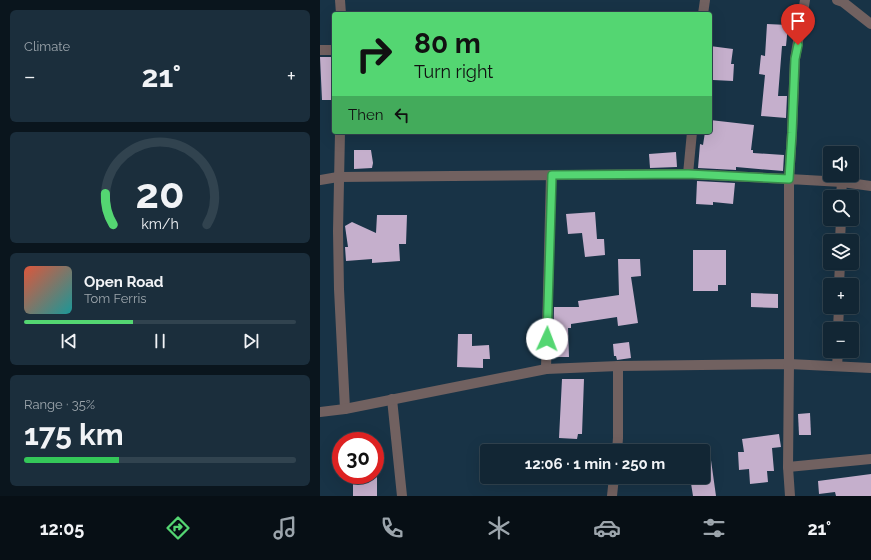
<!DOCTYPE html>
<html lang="en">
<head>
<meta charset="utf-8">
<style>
  :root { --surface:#122634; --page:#1b2e3c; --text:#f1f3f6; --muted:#9ca5ac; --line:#31434f; --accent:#54d672 }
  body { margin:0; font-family:Raleway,sans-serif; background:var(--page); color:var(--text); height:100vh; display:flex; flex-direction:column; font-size:15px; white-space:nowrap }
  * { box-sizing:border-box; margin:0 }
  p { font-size:13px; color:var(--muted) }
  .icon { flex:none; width:22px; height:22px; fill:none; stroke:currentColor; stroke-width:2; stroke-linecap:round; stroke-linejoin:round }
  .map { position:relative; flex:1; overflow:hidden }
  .panel { display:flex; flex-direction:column; gap:10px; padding:10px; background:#0a151d; width:320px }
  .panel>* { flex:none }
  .top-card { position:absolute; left:12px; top:12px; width:380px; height:122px; border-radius:4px; box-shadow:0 4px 16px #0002,0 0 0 1px var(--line); background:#54d672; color:#111; overflow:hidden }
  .controls { position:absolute; left:503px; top:146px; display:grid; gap:8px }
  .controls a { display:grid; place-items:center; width:36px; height:36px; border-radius:4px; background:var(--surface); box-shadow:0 4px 16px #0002,0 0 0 1px var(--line); font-size:20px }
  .speed { position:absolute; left:12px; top:432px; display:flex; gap:8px; font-size:20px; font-weight:700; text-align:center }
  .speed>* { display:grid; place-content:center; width:52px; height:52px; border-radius:50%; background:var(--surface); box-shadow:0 4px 16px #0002,0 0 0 1px var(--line); line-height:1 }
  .speed .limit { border:6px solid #d22; background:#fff; color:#111 }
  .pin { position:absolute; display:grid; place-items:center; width:34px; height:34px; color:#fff; margin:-41px -17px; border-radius:50% 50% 50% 0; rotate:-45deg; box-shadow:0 0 4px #0007 }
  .pin .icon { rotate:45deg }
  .me { position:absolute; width:44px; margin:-22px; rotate:2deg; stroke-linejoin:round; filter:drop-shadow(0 0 3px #0008) }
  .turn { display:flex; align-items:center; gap:14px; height:84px; padding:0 16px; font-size:18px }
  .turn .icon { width:52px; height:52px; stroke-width:2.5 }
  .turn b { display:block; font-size:28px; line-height:34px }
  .then { display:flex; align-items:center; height:38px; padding:0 16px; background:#0003; gap:8px; font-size:15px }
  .big { font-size:30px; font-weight:700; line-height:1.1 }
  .panel .card { flex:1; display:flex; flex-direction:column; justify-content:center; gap:6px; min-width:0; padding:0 14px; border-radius:6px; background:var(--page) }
  .panel .dial { align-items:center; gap:0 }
  .dial svg { height:104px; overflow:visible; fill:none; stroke:var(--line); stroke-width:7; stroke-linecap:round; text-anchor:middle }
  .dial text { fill:var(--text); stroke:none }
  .song { display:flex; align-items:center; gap:12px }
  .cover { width:48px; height:48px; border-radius:6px; background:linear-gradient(135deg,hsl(10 70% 55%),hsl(180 70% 35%)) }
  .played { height:4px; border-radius:2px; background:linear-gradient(90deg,var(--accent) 40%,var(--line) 40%) }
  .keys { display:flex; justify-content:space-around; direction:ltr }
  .heat { display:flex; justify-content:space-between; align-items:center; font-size:22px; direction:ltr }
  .charge { height:6px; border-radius:3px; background:linear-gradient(90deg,#34c759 35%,var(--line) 0) }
  .trip { position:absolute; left:160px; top:444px; width:230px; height:40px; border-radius:4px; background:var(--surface); box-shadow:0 4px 16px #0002,0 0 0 1px var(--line); font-weight:700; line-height:40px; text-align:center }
  .tabs { display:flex; height:64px; justify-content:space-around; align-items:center; background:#070f15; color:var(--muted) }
  .tabs .icon { width:28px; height:28px }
  .tabs .active { color:var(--accent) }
  .tabs b { font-size:18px; color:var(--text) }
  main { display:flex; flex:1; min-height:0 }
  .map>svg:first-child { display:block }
  .building { fill:#c5afcc }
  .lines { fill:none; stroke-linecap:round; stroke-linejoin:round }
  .street { stroke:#716160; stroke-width:10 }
  .route-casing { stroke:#378b4a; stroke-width:10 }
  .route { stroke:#54d672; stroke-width:7 }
</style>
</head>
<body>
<main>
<section class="panel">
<div class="card"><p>Climate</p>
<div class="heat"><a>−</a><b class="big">21°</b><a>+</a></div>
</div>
<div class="card dial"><svg viewBox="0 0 100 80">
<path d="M14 69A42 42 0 1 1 86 69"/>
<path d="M14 69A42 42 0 0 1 8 45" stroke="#54d672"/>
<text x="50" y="56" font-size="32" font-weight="700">20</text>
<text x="50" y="72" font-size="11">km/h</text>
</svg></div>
<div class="card">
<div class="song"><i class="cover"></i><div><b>Open Road</b><p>Tom Ferris</p></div></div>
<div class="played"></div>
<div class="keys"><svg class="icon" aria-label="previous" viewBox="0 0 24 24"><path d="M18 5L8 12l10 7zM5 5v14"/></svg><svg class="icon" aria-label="pause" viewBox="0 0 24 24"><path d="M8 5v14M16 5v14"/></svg><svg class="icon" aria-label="next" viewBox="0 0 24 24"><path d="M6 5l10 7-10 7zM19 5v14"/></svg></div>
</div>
<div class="card"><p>Range · 35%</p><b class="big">175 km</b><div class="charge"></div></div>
</section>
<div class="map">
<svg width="551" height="496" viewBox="0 0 551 496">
  <rect width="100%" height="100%" fill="#183346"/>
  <g class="building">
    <path d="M447,24L468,25L466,46H462L458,96H467L466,118L441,116L445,75L439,74L441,55L445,56Z"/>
    <path d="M390,46L413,49L411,64H414L413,81L393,80V78H390Z"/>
    <path d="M0,57H11V75H14V93H12V100H2Z"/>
    <path d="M390,120L434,125L431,150H433V153L464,155L463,171L416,167V170L378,168L380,144L383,145L385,132H390Z"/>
    <path d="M34,150H51L53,163L52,168L34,169Z"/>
    <path d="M356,152L357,167L330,168L329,154Z"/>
    <path d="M377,181L415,183L413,204L393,202V205L376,204Z"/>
    <path d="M275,212L277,239H284L285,255L265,257L262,233L248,234L246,214Z"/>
    <path d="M57,215H87L86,244H79L80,261L52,263V259L26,261L25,247H28L25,226L32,222L56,233Z"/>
    <path d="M373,250H406V285H398V291H373Z"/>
    <path d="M298,259H320L321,276L311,277L318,323L298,326L297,317L251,324V328H248L249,357H233L234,307H259L258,301L299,295Z"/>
    <path d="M431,293L458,294V308L431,307Z"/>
    <path d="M138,334H152V346L169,345L170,359H163V368L137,367Z"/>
    <path d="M309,342L311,358L297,360L296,356H294L293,344Z"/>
    <path d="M242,379H264L262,434H258L257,439L239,438Z"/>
    <path d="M490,413L491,435H479L478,414Z"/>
    <path d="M459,434L461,447L452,448L454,471H447L448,482L430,484L429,469L419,470L418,452H424L422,439Z"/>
    <path d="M390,453L396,496H373L370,477H383V454Z"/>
    <path d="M551,474V496H516L515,492L499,494L498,481Z"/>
    <rect x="33" y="475" width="24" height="21"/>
  </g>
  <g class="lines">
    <g class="street">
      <path d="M20,0L21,14"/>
      <path d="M517,0L523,2L551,24"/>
      <path d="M383,14L385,0"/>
      <path d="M0,50H14"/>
      <path d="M20,132L18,231L19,289L25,409"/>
      <path d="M368,174L372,132"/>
      <path d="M0,180L18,177L368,174L469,179L472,133L475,59L485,0"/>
      <path d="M521,197L522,182"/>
      <path d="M520,241L521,219"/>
      <path d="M519,285L520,263"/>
      <path d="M518,329L519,307"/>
      <path d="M517,366L518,351"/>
      <path d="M226,369L231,175"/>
      <path d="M72,399L82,496"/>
      <path d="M0,412L25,409L226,369L298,366L469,364L551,368"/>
      <path d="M297,451L298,438V366"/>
      <path d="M468,467L551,459"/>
      <path d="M292,496L294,477"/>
      <path d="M470,496L468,467L469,364V179L522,182L551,186"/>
    </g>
  </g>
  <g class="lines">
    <g class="route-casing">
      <path id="route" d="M227,339L232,175L368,174L469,179L472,133L475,59L478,45"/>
    </g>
    <use href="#route" class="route"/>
  </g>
</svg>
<div class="controls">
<a><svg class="icon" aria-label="sound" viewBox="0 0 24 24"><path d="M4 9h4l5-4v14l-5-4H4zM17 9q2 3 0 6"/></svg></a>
<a><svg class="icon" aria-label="search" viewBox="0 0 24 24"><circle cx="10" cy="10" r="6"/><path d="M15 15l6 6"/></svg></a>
<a><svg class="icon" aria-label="layers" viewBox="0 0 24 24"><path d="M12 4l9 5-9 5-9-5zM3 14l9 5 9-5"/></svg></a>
<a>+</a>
<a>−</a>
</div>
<div class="speed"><div class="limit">30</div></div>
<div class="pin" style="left:478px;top:45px;background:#d93025"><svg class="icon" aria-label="arrive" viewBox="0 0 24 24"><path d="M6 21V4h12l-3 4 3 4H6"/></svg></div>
<svg class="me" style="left:227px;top:339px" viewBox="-20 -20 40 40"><circle r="19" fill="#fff"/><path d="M0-13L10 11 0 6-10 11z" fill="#54d672"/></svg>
<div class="trip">12:06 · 1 min · 250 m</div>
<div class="top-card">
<div class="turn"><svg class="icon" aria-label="right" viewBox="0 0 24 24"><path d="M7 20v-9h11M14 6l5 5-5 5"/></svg><div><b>80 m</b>Turn right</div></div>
<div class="then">Then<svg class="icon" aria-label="left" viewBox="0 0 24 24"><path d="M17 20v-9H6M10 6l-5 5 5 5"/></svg></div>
</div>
</div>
</main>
<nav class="tabs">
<b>12:05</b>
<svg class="icon active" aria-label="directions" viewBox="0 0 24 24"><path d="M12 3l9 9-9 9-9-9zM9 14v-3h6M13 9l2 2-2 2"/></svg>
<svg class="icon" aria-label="music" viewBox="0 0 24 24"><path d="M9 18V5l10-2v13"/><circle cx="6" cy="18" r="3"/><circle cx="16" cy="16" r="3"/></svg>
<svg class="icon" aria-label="phone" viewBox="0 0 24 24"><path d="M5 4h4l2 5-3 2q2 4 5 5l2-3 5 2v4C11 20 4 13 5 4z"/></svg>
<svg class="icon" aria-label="climate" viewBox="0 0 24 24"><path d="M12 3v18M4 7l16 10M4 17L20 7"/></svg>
<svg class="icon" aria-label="car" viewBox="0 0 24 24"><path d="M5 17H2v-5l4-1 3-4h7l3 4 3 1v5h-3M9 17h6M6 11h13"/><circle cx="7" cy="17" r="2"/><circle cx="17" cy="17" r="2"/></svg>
<svg class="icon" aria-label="filters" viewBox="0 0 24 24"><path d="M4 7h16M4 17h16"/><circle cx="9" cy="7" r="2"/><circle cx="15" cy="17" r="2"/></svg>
<b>21°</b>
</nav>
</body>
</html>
